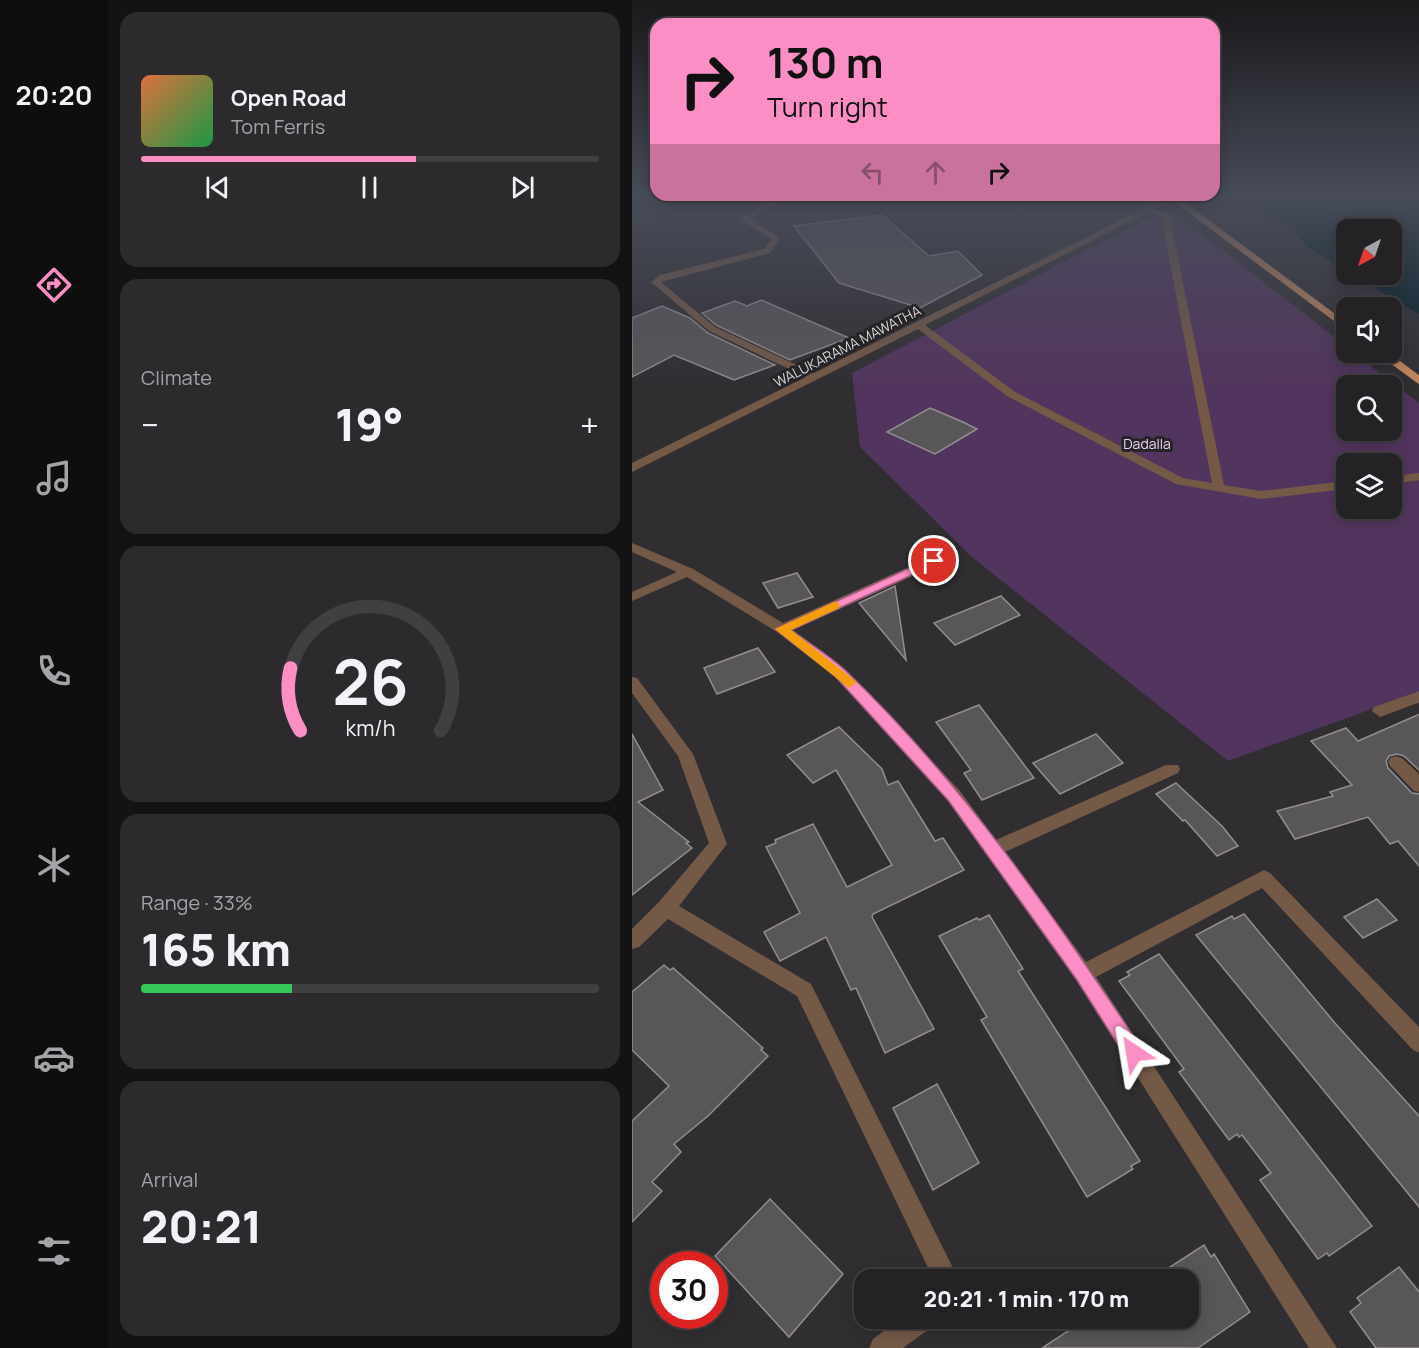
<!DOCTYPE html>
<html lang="en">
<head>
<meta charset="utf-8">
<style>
  :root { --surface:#242225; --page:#2c2a2d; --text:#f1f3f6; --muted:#a3a4a7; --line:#413f42; --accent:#fb8fc5 }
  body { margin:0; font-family:Manrope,sans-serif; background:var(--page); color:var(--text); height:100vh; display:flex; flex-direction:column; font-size:22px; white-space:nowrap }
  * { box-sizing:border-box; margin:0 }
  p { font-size:20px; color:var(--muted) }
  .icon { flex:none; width:33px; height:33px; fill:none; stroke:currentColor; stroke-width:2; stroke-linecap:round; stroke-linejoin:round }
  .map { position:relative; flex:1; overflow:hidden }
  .drawer { display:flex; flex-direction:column; gap:12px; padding:12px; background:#141314; width:524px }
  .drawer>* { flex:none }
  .banner { position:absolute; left:18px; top:18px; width:570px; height:183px; border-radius:18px; box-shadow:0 3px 15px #0003,0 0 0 2px var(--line); background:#fb8fc5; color:#111; overflow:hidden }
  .needle { width:39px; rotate:220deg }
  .fabs { position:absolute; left:704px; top:219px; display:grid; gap:12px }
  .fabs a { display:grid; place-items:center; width:66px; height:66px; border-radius:12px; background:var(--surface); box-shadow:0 3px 15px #0003,0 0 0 2px var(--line); font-size:30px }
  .speed { position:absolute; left:18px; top:1251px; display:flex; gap:12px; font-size:30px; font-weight:700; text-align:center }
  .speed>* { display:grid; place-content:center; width:78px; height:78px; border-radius:50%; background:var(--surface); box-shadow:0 3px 15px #0003,0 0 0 2px var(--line); line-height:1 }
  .speed .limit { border:9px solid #d22; background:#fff; color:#111 }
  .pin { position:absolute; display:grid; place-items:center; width:51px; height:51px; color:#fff; margin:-26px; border:3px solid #fff; border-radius:50%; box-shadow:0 2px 6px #0007 }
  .me { position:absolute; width:66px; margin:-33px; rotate:327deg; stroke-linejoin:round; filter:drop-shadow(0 0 4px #0008) }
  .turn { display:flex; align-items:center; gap:21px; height:126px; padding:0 18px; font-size:27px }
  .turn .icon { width:78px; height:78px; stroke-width:2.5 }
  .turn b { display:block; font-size:42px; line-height:51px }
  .lanes { display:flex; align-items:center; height:57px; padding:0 18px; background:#0003; justify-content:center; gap:30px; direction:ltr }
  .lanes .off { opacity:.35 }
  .big { font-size:45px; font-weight:800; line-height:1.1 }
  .drawer .card { flex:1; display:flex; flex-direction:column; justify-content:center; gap:9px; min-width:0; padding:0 21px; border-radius:18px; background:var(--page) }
  .drawer .dial { align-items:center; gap:0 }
  .dial svg { height:156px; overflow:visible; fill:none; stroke:var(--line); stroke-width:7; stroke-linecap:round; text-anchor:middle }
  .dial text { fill:var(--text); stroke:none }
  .song { display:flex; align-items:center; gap:18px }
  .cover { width:72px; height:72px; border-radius:9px; background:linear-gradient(135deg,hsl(20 70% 55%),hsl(140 70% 35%)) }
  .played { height:6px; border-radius:3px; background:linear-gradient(90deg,var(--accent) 60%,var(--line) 60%) }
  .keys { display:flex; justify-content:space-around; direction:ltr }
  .heat { display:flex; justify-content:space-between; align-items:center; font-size:33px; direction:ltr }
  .charge { height:9px; border-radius:4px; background:linear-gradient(90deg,#34c759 33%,var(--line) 0) }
  .trip { position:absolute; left:222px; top:1269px; width:345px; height:60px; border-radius:18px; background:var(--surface); box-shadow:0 3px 15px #0003,0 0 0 2px var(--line); font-weight:800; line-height:60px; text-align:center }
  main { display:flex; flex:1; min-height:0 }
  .tab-bar { display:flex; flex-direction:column; width:108px; justify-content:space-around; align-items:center; background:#0e0e0f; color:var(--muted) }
  .tab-bar .icon { width:42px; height:42px }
  .tab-bar .on { color:var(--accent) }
  .tab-bar b { font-size:27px; color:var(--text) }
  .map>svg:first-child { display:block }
  .green { fill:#52355e; fill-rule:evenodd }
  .water { fill:#001e27 }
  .building { fill:#595659; stroke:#918d91; stroke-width:1.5 }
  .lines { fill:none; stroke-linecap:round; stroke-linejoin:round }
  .minor { fill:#755947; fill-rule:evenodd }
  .trunk { fill:#c6885e; fill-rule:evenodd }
  .route { fill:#fb8fc5; stroke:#a35d80; stroke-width:1.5 }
  .slow { fill:#f59e0b }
  .labels { text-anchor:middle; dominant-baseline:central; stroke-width:6; stroke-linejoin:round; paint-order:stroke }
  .far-street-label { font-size:14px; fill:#d9d8da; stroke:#262427 }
  .far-park-label { font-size:14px; fill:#ebd4f6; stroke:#262427 }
</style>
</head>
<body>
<main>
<nav class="tab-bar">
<b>20:20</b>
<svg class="icon on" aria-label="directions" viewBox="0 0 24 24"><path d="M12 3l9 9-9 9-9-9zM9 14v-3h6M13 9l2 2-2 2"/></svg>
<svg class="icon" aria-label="music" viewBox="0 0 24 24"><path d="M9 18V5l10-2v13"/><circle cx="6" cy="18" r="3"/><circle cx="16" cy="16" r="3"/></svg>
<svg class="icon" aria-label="phone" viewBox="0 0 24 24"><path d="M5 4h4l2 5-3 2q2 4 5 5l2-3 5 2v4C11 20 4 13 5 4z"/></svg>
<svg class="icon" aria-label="climate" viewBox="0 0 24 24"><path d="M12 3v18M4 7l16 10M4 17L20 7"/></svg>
<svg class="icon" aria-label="car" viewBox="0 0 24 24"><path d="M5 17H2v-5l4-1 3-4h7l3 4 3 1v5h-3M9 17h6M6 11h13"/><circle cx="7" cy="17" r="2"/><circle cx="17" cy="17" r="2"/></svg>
<svg class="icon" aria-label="filters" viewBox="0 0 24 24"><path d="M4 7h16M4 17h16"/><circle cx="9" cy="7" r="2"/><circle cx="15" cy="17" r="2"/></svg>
</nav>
<section class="drawer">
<div class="card">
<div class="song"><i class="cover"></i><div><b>Open Road</b><p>Tom Ferris</p></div></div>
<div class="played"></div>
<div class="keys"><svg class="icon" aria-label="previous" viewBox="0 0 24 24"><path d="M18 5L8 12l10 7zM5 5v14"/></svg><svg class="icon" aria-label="pause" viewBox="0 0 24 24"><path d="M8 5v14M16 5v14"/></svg><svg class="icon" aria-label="next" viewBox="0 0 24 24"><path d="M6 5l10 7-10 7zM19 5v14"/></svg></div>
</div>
<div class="card"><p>Climate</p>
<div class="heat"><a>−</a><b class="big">19°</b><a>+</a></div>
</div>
<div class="card dial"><svg viewBox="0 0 100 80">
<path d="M14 69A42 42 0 1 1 86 69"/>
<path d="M14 69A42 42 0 0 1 9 37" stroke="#fb8fc5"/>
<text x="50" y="56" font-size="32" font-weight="700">26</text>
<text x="50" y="72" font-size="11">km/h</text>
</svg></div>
<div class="card"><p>Range · 33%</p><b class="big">165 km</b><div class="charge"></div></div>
<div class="card"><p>Arrival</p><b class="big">20:21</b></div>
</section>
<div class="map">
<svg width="788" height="1348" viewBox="0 0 788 1348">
  <rect width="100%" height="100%" fill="#302e31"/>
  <path class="green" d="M536,208L714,346V352L722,353L787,403V692L596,761L340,557L228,447L220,373ZM714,386H759V430H714ZM714,464H759V508H714Z"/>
  <path class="water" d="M613,198H787V314L721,275L759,274V230H714V270L676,248L664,233Z"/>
  <g class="building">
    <path d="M250,215L297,256L326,251L350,275L288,308L207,283L162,226Z"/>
    <path d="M129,300L217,338L158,360L84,325L70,313L103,301L115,306Z"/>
    <path d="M30,306L58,318L76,333L143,365L102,380L42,355L0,377V318Z"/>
    <path d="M298,408L331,422L345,429L303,454L255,432Z"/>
    <path d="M165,573L181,597L146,608L131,583Z"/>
    <path d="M263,586L274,660L227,603Z"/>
    <path d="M369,596L388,615L323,645L302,623Z"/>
    <path d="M126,648L143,672L85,694L72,668Z"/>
    <path d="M347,705L402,778L350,800L332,773L339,770L304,722Z"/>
    <path d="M788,714V771L772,756L765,754L757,756L754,761L756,768L780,793L788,794V867L766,841L758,844L736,817L663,839L645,811L701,796L698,792L720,785L679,741L714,728L726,741Z"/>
    <path d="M207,727L250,769L256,785L266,781L303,841L311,838L332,870L241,914L240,917L302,1029L253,1053L224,988L219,990L194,937L148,961L132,932L168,913L134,847L144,843L143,840L181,824L215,887L260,865L204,770L181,783L155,755Z"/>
    <path d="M0,734L31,790L6,802L57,842L54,843L60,848L0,895Z"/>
    <path d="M464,734L491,763L428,794L401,763Z"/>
    <path d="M544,783L590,826L606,846L585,856L553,820L551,821L524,794Z"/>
    <path d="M745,899L765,920L731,938L712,917Z"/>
    <path d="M612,914L702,1022L788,1117V1208L564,935L600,916L602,919Z"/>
    <path d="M357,915L391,969L386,971L508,1161L499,1166L501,1169L455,1197L349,1020L355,1017L307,936L345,918L347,920Z"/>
    <path d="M527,954L740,1226L697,1256L695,1253L686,1259L628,1180L639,1173L610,1135L607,1137L605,1134L597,1140L547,1072L552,1069L487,981L498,975L495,972Z"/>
    <path d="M32,965L38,970L41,968L99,1019L131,1048L129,1050L136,1056L76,1116L42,1144L49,1152L20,1182L30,1191L0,1222V1121L37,1086L0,1050V992Z"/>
    <path d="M305,1084L347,1163L301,1190L261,1108Z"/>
    <path d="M138,1199L211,1274L157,1337L83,1256Z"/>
    <path d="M572,1245L579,1257L582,1254L618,1312L566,1348H410L456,1318H556V1280H518Z"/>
    <path d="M767,1267L788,1293V1348H744L718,1312L729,1303L725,1298Z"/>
  </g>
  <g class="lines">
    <g class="minor">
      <path d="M143,198H153L118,219L148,238L138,253L29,282L83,327L182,373L533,198H543L523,209L537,215L592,485L629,491L714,481V489L629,499L544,484L375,396L286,329L0,472V463L174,377L77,331L19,282L28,275L132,249L139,239L108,219ZM517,212L529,216L580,483L551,478L383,392L293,325Z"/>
      <path d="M788,473V480L759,484V476Z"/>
      <path d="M0,543L61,569L151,623L297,558H307L309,561L307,564L161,630L213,669L328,791L364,840L534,765H546L548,769L546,773L373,852L454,962L632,870L638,873L788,1028V1053L781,1050L630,888L464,977L705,1348H677L444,980L316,801L203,677L145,632L55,577L0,601V592L45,572L0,552Z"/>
      <path d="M0,677L5,678L61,754L95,844L47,906L179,984L327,1280H302L165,996L36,919L7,947L0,949V929L27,902L77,843L46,756L0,693Z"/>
      <path d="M788,691V702L748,717L740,711L742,707Z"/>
      <path d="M764,756L770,758L788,775V792L782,791L758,766L756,762L758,758Z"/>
      <path d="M269,1318H303L300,1327L271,1348H237L241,1339Z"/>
    </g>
    <g class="trunk">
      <path d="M537,198H547L714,322V330Z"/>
      <path d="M743,352H756L788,376V385Z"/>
    </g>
  </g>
  <linearGradient id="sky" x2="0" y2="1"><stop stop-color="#1a191b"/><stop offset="0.51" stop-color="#484c5a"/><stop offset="1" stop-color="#484c5a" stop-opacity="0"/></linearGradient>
  <rect width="788" height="387" fill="url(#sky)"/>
  <path class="route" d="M302,557L308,561L306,563L159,630C177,643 198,656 214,671C329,781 421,914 508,1046L511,1053L508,1059L502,1062L495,1059L445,980L316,800L203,676L143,629Z"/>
  <path class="slow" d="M202,602L207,603V608L159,630L222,680L224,683L217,688L143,629Z"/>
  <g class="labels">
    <g class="far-street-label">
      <text transform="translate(215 346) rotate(-27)">WALUKARAMA MAWATHA</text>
    </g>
    <g class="far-park-label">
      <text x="515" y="443">Dadalla</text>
    </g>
  </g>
</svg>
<div class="fabs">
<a><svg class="needle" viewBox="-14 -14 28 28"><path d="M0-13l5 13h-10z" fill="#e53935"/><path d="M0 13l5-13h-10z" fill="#a3a4a7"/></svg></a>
<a><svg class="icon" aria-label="sound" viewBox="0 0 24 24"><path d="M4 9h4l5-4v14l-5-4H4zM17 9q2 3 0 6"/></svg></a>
<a><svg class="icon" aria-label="search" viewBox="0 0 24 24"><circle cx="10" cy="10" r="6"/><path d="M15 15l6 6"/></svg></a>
<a><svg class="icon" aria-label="layers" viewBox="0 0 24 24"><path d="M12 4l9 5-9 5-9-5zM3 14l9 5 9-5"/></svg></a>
</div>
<div class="speed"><div class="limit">30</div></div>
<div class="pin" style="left:302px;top:561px;background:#d93025"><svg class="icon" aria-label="arrive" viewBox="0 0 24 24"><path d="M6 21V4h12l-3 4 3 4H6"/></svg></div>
<svg class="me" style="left:502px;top:1053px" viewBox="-20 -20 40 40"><path d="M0-17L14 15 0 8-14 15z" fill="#fb8fc5" stroke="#fff" stroke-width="4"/></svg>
<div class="trip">20:21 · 1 min · 170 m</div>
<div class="banner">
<div class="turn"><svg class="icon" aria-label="right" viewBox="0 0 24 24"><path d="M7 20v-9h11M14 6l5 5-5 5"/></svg><div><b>130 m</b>Turn right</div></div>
<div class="lanes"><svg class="icon off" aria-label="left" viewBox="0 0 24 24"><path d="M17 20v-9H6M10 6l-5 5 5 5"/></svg><svg class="icon off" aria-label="ahead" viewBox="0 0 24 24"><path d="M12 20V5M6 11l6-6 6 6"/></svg><svg class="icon" aria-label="right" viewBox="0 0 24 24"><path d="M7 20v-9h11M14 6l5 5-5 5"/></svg></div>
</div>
</div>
</main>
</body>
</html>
